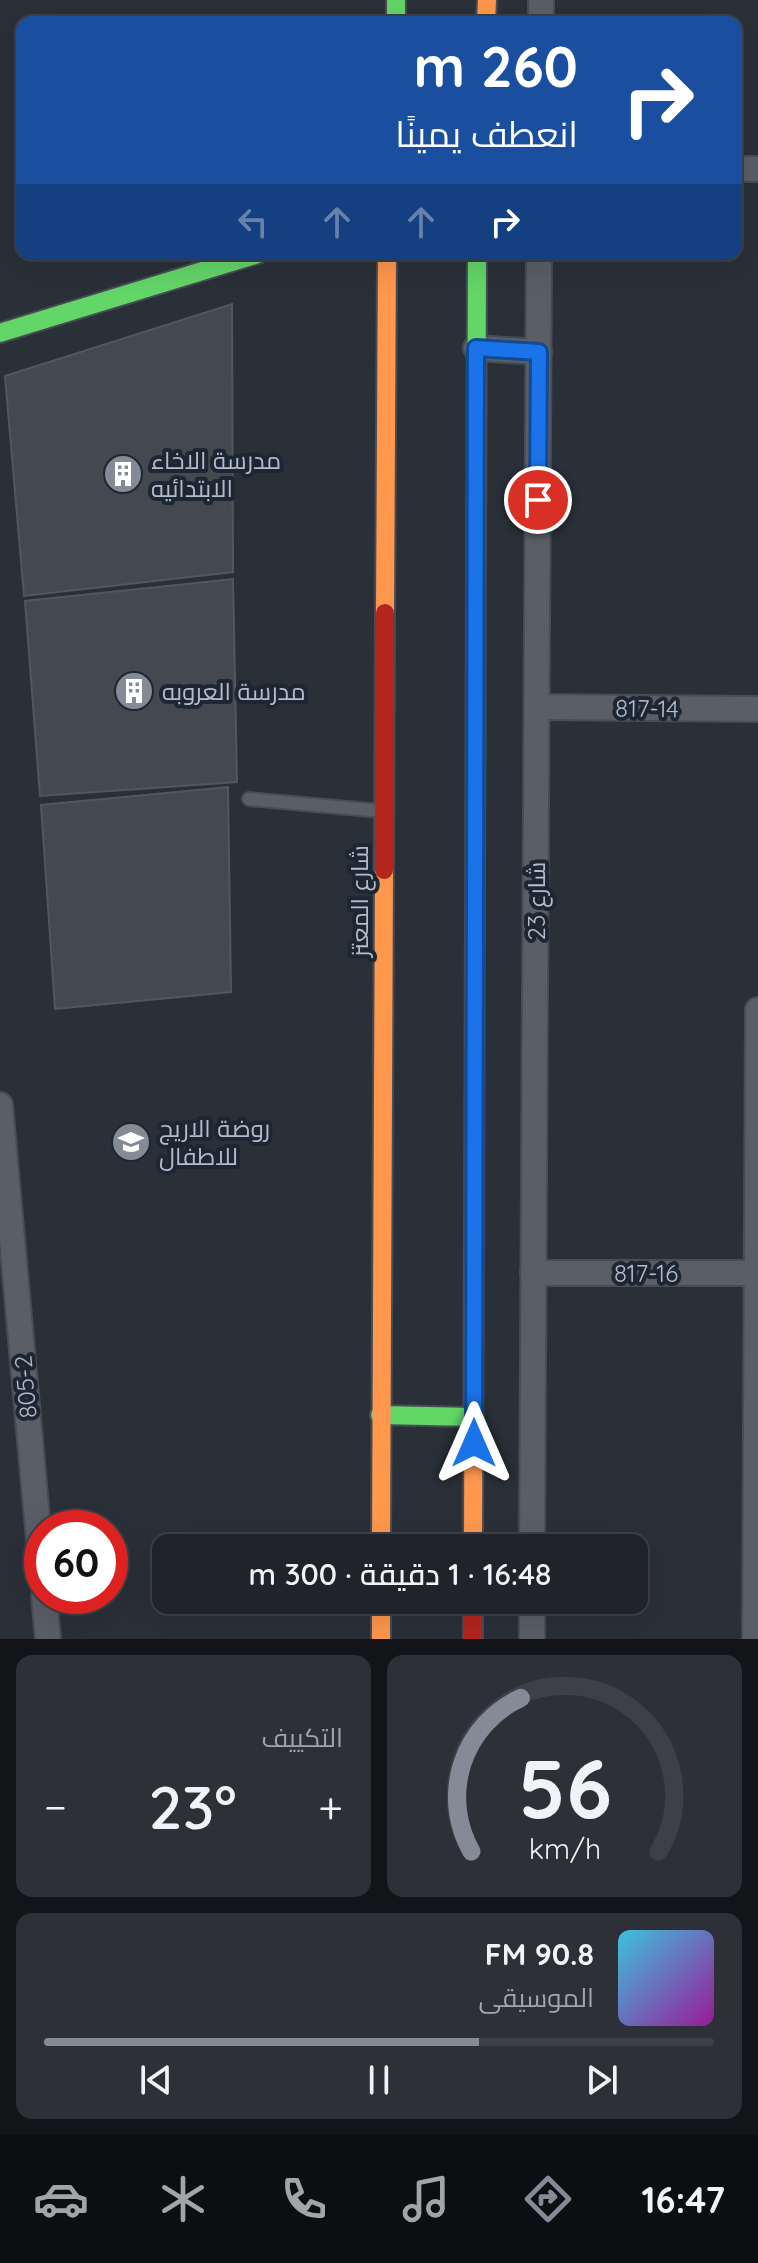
<!DOCTYPE html>
<html lang="ar">
<head>
<meta charset="utf-8">
<style>
  :root { --surface:#20242a; --page:#2d3036; --text:#f1f3f6; --muted:#a2a4a8; --line:#3d4147; --accent:#848b96 }
  body { margin:0; font-family:Quicksand,Cairo,sans-serif; background:var(--page); color:var(--text); direction:rtl; height:100vh; display:flex; flex-direction:column; font-size:30px; white-space:nowrap }
  * { box-sizing:border-box; margin:0 }
  p { font-size:26px; color:var(--muted) }
  .icon { flex:none; width:44px; height:44px; fill:none; stroke:currentColor; stroke-width:2; stroke-linecap:round; stroke-linejoin:round }
  .map { position:relative; height:1639px; overflow:hidden; direction:ltr }
  .sheet { display:flex; flex-direction:column; gap:16px; padding:16px; background:#121417; flex:1 }
  .sheet>* { flex:none }
  .top-card { position:absolute; left:16px; top:16px; width:726px; height:244px; border-radius:16px; box-shadow:0 8px 32px #0002,0 0 0 2px var(--line); direction:rtl; background:#1a4fa0; color:#fff; overflow:hidden }
  .speed { position:absolute; left:24px; top:1510px; display:flex; gap:16px; font-size:40px; font-weight:700; text-align:center }
  .speed>* { display:grid; place-content:center; width:104px; height:104px; border-radius:50%; background:var(--surface); box-shadow:0 8px 32px #0002,0 0 0 2px var(--line); line-height:1 }
  .speed .limit { border:12px solid #d22; background:#fff; color:#111 }
  .pin { position:absolute; display:grid; place-items:center; width:68px; height:68px; color:#fff; margin:-34px; border:4px solid #fff; border-radius:50%; box-shadow:0 2px 8px #0007 }
  .me { position:absolute; width:88px; margin:-44px; rotate:0deg; stroke-linejoin:round; filter:drop-shadow(0 0 6px #0008) }
  .turn { display:flex; align-items:center; gap:28px; height:168px; padding:0 32px; font-size:36px }
  .turn .icon { width:104px; height:104px; stroke-width:2.5 }
  .turn b { display:block; font-size:56px; line-height:68px }
  .lanes { display:flex; align-items:center; height:76px; padding:0 32px; background:#0003; justify-content:center; gap:40px; direction:ltr }
  .lanes .off { opacity:.35 }
  .big { font-size:60px; font-weight:600; line-height:1.1 }
  .sheet .widget { flex:1; display:flex; flex-direction:column; justify-content:center; gap:12px; min-width:0; padding:0 28px; border-radius:16px; background:var(--page) }
  .sheet .dial { align-items:center; gap:0 }
  .dial svg { height:208px; overflow:visible; fill:none; stroke:var(--line); stroke-width:7; stroke-linecap:round; text-anchor:middle }
  .dial text { fill:var(--text); stroke:none }
  .song { display:flex; align-items:center; gap:24px }
  .cover { width:96px; height:96px; border-radius:12px; background:linear-gradient(135deg,hsl(190 70% 55%),hsl(300 70% 35%)) }
  .played { height:8px; border-radius:4px; background:linear-gradient(90deg,var(--accent) 65%,var(--line) 65%) }
  .keys { display:flex; justify-content:space-around; direction:ltr }
  .heat { display:flex; justify-content:space-between; align-items:center; font-size:44px; direction:ltr }
  .sheet .tiles { flex:1; display:grid; gap:16px; grid-template-columns:1fr 1fr }
  .widget:last-child { grid-column:span 2 }
  .trip { position:absolute; left:152px; top:1534px; width:496px; height:80px; border-radius:16px; background:var(--surface); box-shadow:0 8px 32px #0002,0 0 0 2px var(--line); font-weight:600; line-height:80px; text-align:center; direction:rtl }
  .menu { display:flex; height:128px; justify-content:space-around; align-items:center; background:#0d0e11; color:var(--muted) }
  .menu .icon { width:56px; height:56px }
  .menu .current { color:var(--accent) }
  .menu b { font-size:36px; color:var(--text) }
  .map>svg:first-child { display:block }
  .building { fill:#444950; stroke:#52575f; stroke-width:2 }
  .lines { fill:none; stroke-linecap:round; stroke-linejoin:round }
  .lane-casing { stroke:#484c53; stroke-width:16 }
  .street-casing { stroke:#484c53; stroke-width:28 }
  .fast-casing { stroke:#484c55; stroke-width:22 }
  .slow-casing { stroke:#484c55; stroke-width:22 }
  .jam-casing { stroke:#484c55; stroke-width:22 }
  .lane { stroke:#5a5e66; stroke-width:12 }
  .street { stroke:#5a5e66; stroke-width:24 }
  .fast { stroke:#63d668; stroke-width:18 }
  .slow { stroke:#ff974d; stroke-width:18 }
  .jam { stroke:#b3261e; stroke-width:18 }
  .route-casing { stroke:#114b97; stroke-width:20 }
  .route { stroke:#1a73e8; stroke-width:14 }
  .labels { text-anchor:middle; dominant-baseline:central; stroke-width:8; stroke-linejoin:round; paint-order:stroke }
  .poi-label { font-size:24px; fill:#b4bcc9; stroke:#1d2633; text-anchor:start }
  .street-label { font-size:24px; fill:#b4bcc9; stroke:#1d2633 }
</style>
</head>
<body>
<div class="map">
<svg width="758" height="1639" viewBox="0 0 758 1639">
  <rect width="100%" height="100%" fill="#2a3038"/>
  <g class="building">
    <path d="M232,304L233,572L24,596L5,376Z"/>
    <path d="M233,579L237,782L40,796L25,601Z"/>
    <path d="M228,787L231,992L55,1009L41,805Z"/>
  </g>
  <g class="lines">
    <g class="lane-casing">
      <path id="lane" d="M249,799L381,811"/>
    </g>
    <g class="street-casing">
      <g id="street">
        <path d="M541,22V0"/>
        <path d="M736,169H758"/>
        <path d="M476,348L539,352"/>
        <path d="M537,707L758,709"/>
        <path d="M0,1105L42,1574"/>
        <path d="M533,1273H758"/>
        <path d="M532,1548L539,254"/>
        <path d="M44,1596L48,1639"/>
        <path d="M532,1639V1600"/>
        <path d="M755,1639L758,1010"/>
      </g>
    </g>
    <g class="fast-casing">
      <g id="fast">
        <path d="M396,0V22"/>
        <path d="M0,333L258,254"/>
        <path d="M476,567L477,254"/>
        <path d="M380,1415L474,1417"/>
      </g>
    </g>
    <g class="slow-casing">
      <g id="slow">
        <path d="M486,22L487,0"/>
        <path d="M385,613L387,254"/>
        <path d="M381,1548L384,870"/>
        <path d="M473,1548L475,906"/>
        <path d="M381,1600V1639"/>
      </g>
    </g>
    <g class="jam-casing">
      <g id="jam">
        <path d="M384,870L385,613"/>
        <path d="M475,906L476,567"/>
        <path d="M473,1600V1639"/>
      </g>
    </g>
    <use href="#lane" class="lane"/>
    <use href="#street" class="street"/>
    <use href="#fast" class="fast"/>
    <use href="#slow" class="slow"/>
    <use href="#jam" class="jam"/>
  </g>
  <g class="lines">
    <g class="route-casing">
      <path id="route" d="M474,1443L476,348L539,352L538,500"/>
    </g>
    <use href="#route" class="route"/>
  </g>
  <defs>
    <g id="building-disc" transform="scale(2)"><circle r="9.5" fill="#848b96" stroke="#1d2633"/><path d="M-4-6H4V6H1V3H-1V6H-4ZM-2.5-4.3h1.7v1.8h-1.7ZM.8-4.3h1.7v1.8H.8ZM-2.5-1h1.7V.8h-1.7ZM.8-1h1.7V.8H.8Z" fill="#fff"/></g>
    <g id="school-disc" transform="scale(2)"><circle r="9.5" fill="#848b96" stroke="#1d2633"/><path d="M0-5L7-2L0 1L-7-2ZM-4 1L0 2.5L4 1V4Q0 6-4 4Z" fill="#fff"/></g>
  </defs>
  <g fill-rule="evenodd">
    <use href="#building-disc" x="123" y="474"/>
    <use href="#building-disc" x="134" y="691"/>
    <use href="#school-disc" x="131" y="1142"/>
  </g>
  <g class="labels">
    <g class="poi-label">
      <text x="151" y="460">مدرسة الاخاء<tspan x="151" dy="28">الابتدائيه</tspan></text>
      <text x="162" y="691">مدرسة العروبه</text>
      <text x="159" y="1128">روضة الاريج<tspan x="159" dy="28">للاطفال</tspan></text>
    </g>
    <g class="street-label">
      <text transform="translate(647 708) rotate(1)">817-14</text>
      <text transform="translate(359 901) rotate(-90)">شارع المعتز</text>
      <text transform="translate(536 901) rotate(-90)">شارع 23</text>
      <text x="646" y="1273">817-16</text>
      <text transform="translate(25 1387) rotate(-95)">805-2</text>
    </g>
  </g>
</svg>
<div class="speed"><div class="limit">60</div></div>
<div class="pin" style="left:538px;top:500px;background:#d93025"><svg class="icon" aria-label="arrive" viewBox="0 0 24 24"><path d="M6 21V4h12l-3 4 3 4H6"/></svg></div>
<svg class="me" style="left:474px;top:1443px" viewBox="-20 -20 40 40"><path d="M0-17L14 15 0 8-14 15z" fill="#1a73e8" stroke="#fff" stroke-width="4"/></svg>
<div class="trip">16:48 · 1 دقيقة · 300 m</div>
<div class="top-card">
<div class="turn"><svg class="icon" aria-label="right" viewBox="0 0 24 24"><path d="M7 20v-9h11M14 6l5 5-5 5"/></svg><div><b>260 m</b>انعطف يمينًا</div></div>
<div class="lanes"><svg class="icon off" aria-label="left" viewBox="0 0 24 24"><path d="M17 20v-9H6M10 6l-5 5 5 5"/></svg><svg class="icon off" aria-label="ahead" viewBox="0 0 24 24"><path d="M12 20V5M6 11l6-6 6 6"/></svg><svg class="icon off" aria-label="ahead" viewBox="0 0 24 24"><path d="M12 20V5M6 11l6-6 6 6"/></svg><svg class="icon" aria-label="right" viewBox="0 0 24 24"><path d="M7 20v-9h11M14 6l5 5-5 5"/></svg></div>
</div>
</div>
<section class="sheet">
<div class="tiles">
<div class="widget dial"><svg viewBox="0 0 100 80">
<path d="M14 69A42 42 0 1 1 86 69"/>
<path d="M14 69A42 42 0 0 1 33 10" stroke="#848b96"/>
<text x="50" y="56" font-size="32" font-weight="700">56</text>
<text x="50" y="72" font-size="11">km/h</text>
</svg></div>
<div class="widget"><p>التكييف</p>
<div class="heat"><a>−</a><b class="big">23°</b><a>+</a></div>
</div>
<div class="widget">
<div class="song"><i class="cover"></i><div><b>90.8 FM</b><p>الموسيقى</p></div></div>
<div class="played"></div>
<div class="keys"><svg class="icon" aria-label="previous" viewBox="0 0 24 24"><path d="M18 5L8 12l10 7zM5 5v14"/></svg><svg class="icon" aria-label="pause" viewBox="0 0 24 24"><path d="M8 5v14M16 5v14"/></svg><svg class="icon" aria-label="next" viewBox="0 0 24 24"><path d="M6 5l10 7-10 7zM19 5v14"/></svg></div>
</div>
</div>
</section>
<nav class="menu">
<b>16:47</b>
<svg class="icon current" aria-label="directions" viewBox="0 0 24 24"><path d="M12 3l9 9-9 9-9-9zM9 14v-3h6M13 9l2 2-2 2"/></svg>
<svg class="icon" aria-label="music" viewBox="0 0 24 24"><path d="M9 18V5l10-2v13"/><circle cx="6" cy="18" r="3"/><circle cx="16" cy="16" r="3"/></svg>
<svg class="icon" aria-label="phone" viewBox="0 0 24 24"><path d="M5 4h4l2 5-3 2q2 4 5 5l2-3 5 2v4C11 20 4 13 5 4z"/></svg>
<svg class="icon" aria-label="climate" viewBox="0 0 24 24"><path d="M12 3v18M4 7l16 10M4 17L20 7"/></svg>
<svg class="icon" aria-label="car" viewBox="0 0 24 24"><path d="M5 17H2v-5l4-1 3-4h7l3 4 3 1v5h-3M9 17h6M6 11h13"/><circle cx="7" cy="17" r="2"/><circle cx="17" cy="17" r="2"/></svg>
</nav>
</body>
</html>
